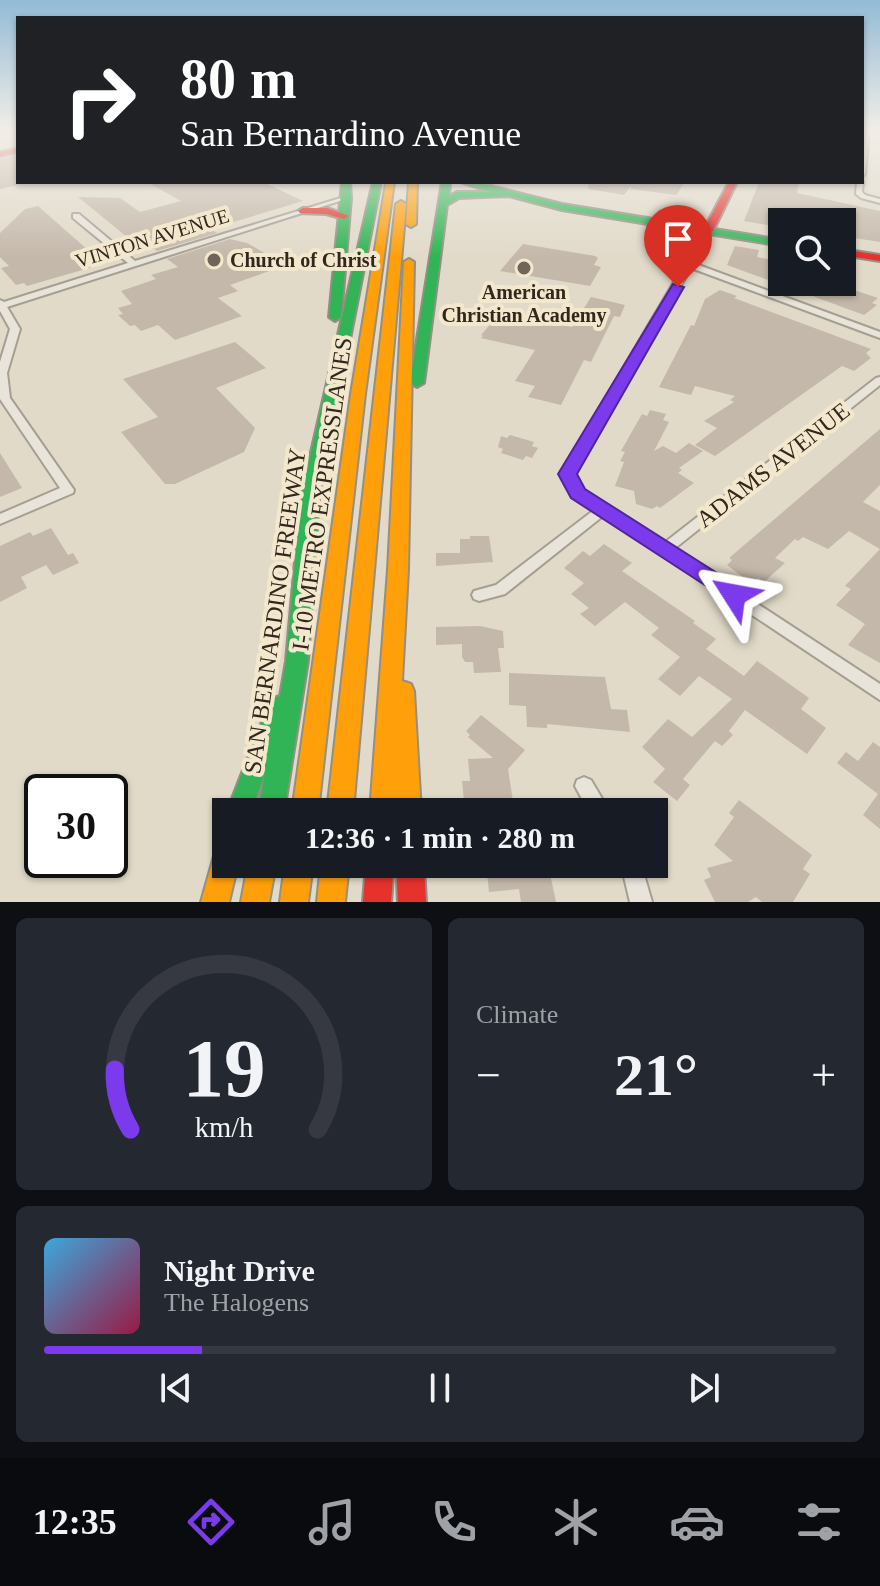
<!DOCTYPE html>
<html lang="en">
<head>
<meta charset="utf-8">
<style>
  :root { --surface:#171b24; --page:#242831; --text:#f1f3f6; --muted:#9ea1a6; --line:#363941; --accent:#7c3aed }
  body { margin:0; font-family:Georgia,serif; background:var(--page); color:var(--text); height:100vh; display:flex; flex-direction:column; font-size:30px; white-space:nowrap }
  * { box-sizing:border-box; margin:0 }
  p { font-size:26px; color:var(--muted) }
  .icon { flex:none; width:44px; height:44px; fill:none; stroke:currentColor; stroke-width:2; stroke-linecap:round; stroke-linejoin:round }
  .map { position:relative; height:902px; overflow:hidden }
  .drawer { display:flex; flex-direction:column; gap:16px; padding:16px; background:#0d0f14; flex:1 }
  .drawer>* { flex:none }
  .top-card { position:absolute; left:16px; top:16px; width:848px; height:168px; border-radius:0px; box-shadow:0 2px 6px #0004; background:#202124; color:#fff; overflow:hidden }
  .controls { position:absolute; left:768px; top:208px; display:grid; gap:16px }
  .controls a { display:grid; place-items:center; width:88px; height:88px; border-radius:0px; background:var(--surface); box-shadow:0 2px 6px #0004; font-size:40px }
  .speed { position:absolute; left:24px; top:774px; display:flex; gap:16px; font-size:40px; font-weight:700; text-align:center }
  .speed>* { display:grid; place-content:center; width:104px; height:104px; border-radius:50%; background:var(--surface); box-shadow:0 2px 6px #0004; line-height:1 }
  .speed .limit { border:4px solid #111; border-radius:12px; background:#fff; color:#111 }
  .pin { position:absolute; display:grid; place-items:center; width:68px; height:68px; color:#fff; margin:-82px -34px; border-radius:50% 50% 50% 0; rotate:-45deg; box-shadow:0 0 8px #0007 }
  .pin .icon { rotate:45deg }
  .me { position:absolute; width:88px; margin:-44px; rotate:304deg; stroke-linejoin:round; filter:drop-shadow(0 0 6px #0008) }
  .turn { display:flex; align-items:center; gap:28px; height:168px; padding:0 32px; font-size:36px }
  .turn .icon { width:104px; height:104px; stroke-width:2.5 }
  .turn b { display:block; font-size:56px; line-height:68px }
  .big { font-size:60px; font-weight:700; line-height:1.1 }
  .drawer .widget { flex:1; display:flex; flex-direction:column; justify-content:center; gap:12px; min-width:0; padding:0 28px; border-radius:12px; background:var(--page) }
  .drawer .dial { align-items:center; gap:0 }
  .dial svg { height:208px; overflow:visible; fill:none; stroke:var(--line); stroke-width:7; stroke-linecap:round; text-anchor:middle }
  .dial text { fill:var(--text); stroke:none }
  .song { display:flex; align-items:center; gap:24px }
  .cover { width:96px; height:96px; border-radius:12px; background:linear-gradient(135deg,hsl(200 70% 55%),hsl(340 70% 35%)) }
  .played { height:8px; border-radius:4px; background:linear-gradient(90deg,var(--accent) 20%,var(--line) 20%) }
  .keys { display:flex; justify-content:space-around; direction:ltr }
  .heat { display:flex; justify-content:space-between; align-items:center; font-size:44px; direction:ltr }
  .drawer .tiles { flex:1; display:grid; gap:16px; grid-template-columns:1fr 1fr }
  .widget:last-child { grid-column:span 2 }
  .trip { position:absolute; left:212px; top:798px; width:456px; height:80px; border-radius:0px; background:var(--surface); box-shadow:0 2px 6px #0004; font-weight:700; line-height:80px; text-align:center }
  .dock { display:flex; height:128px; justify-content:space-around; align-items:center; background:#090b0e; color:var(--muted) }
  .dock .icon { width:56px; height:56px }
  .dock .current { color:var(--accent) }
  .dock b { font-size:36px; color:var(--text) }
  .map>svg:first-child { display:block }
  .building { fill:#c4b8aa }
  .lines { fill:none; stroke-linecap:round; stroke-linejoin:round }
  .street-casing { stroke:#a59e93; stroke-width:4 }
  .fast-casing { stroke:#958e83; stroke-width:4 }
  .slow-casing { stroke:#958e83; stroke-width:4 }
  .jam-casing { stroke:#958e83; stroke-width:4 }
  .street { fill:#e9e4da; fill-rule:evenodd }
  .fast { fill:#30b455; fill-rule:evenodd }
  .slow { fill:#ff9f0a; fill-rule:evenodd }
  .jam { fill:#e5322d; fill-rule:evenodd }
  .route { fill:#7c3aed; stroke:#51269a; stroke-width:2 }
  .poi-dot { fill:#6f6659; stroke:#f3e8ce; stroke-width:3 }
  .labels { text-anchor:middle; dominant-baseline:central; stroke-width:8; stroke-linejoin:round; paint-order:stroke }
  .far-street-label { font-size:20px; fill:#32271c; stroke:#f3e8ce }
  .far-poi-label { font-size:20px; font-weight:bold; fill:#32271c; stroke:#f3e8ce; text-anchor:start }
  .street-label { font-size:24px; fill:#32271c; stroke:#f3e8ce }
</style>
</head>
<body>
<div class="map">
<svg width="880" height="902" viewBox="0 0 880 902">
  <rect width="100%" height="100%" fill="#e1dac9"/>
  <g class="building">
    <path d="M18,155V185L0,189V159Z"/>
    <path d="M147,182H263L303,201L210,229L217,233L157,251L152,247L143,250L78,197L120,198L140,212L181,201Z"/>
    <path d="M589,182H685L676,195L631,189V186L624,195L588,189Z"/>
    <path d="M759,182H799L797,193L880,211V242L848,237L849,226L842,222H782V227H779L744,221Z"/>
    <path d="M38,206L80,243L103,264L27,286L24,283L16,285L1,268L9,266L0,257V233L25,209Z"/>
    <path d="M230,239L247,243L286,265L230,285L238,291L218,298L242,316L175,340L158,325L141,331L135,325L130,326L118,315L123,314L118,308L132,304L121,291L156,279L151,275L178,267L167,259Z"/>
    <path d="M523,244L595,256L598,258L594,265L601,267L590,286L500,271Z"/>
    <path d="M735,246L759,250L757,257L782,262V285L727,265Z"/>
    <path d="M819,286L842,294V286L878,298L872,303L877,305L864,315L807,294Z"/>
    <path d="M720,290L737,296L734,298L871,349L866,353L871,358L854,371L842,366L715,456L695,445L717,428L704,421L734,402L730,400L735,396L695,386L691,395L659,387L691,325L694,326L705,299Z"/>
    <path d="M591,297L625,305L620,317L614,316L591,362L584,360L561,405L528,397L535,386L515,381L535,350L481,338L483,336L481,335L501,312L572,327Z"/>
    <path d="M235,342L266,368L216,388L255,428L244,452L175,484H165L121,432L158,417L123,379Z"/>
    <path d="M650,410L666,414L663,420L669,422L654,451L663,446L676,453L689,443L703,451L679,468L682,470L678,473L694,483L660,508L657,506L652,509L636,504L634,491L615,486L624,462L620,461L625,452L621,451L642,414L647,416Z"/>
    <path d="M880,429V485L863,502L880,511V663L848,645L865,624L836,605L851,589L845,586L880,549L849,531L828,549L803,537L798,541L795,539L775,558L785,563L764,582L758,578L752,584L727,565L732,560L729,558Z"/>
    <path d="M510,435L534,442L532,446L538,448L532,458L526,456L523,460L501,453L503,449L498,447L501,436L507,438Z"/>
    <path d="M0,453L22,488L0,497Z"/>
    <path d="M51,528L68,555L73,553L79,563L53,575L46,565L21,577L27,588L0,602V546L30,532L33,536Z"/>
    <path d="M470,536H489L493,562L436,566V553H460V539H470Z"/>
    <path d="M604,544L632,563L622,571L695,621L693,623L716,639L706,649L744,676L757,661L809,698L801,709L826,728L807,754L745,710L729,731L733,735L722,746L715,741L683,779L690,785L677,801L653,782L665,769L642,747L668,719L692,737L732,699L699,676L680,696L658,679L680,657L651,635L659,628L625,602L595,626L580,614L589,608L571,594L584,583L564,568L583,551L590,556Z"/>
    <path d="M480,626L503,631L504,648H498L501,672L474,673L473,662H465L462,657V644L436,645V627Z"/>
    <path d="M509,673L605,677L611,709L627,710L630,732L547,724V728L527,727L526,706L509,705Z"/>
    <path d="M481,715L525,750L508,769L513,801L511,805L500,806L501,812H465L462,781H470L468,759L493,758L468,737L470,735L466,731Z"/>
    <path d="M873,742L880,747V829L863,815L878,794L837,763L846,752L858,761Z"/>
    <path d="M739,800L812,855L803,869L810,874L793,902H762L756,897L748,902H715L704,880L711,877L707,868L733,861L714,845L734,817L729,813Z"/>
    <path d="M486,864H548L556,902H521L519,889L489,892Z"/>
  </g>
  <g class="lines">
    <g class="street-casing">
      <g id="street">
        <path d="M863,131H869L865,174L862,176Z"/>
        <path d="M862,181L863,182L862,192L865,195L880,199V203L861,198L856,194L857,182Z"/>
        <path d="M344,197L349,198L7,307L20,329L7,373L10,398L74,490L73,493L0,524V514L60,488L0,399V362L10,329L0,311V300L4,302L128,263L73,218V214H79L135,261Z"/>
        <path d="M705,229L712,231L693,263L880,332V338L691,268L573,474L583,490L664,543L876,378L880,377V385L674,549L880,684V700L603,516L505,594L479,601L474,599L472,595L474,591L496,585L594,510L573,496L561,474Z"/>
        <path d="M584,777L591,780L610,812H589L575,786L577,780Z"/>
        <path d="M621,864H641L652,902H630Z"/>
      </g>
    </g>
    <g class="fast-casing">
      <g id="fast">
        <path d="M342,182H350L351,198L341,317L335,321L329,317Z"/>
        <path d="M373,182H381L319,496L308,661L284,812H258L265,773L251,812L226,814L268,706L271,699L280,696L286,661L301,496Z"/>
        <path d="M442,182H450L449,196L457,192H491L461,182H475L562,204L782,240V246L562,210L509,196L459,198L447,205L424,383L417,387L410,383Z"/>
      </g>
    </g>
    <g class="slow-casing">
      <g id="slow">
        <path d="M394,182L365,394L318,812H292L351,394L386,183Z"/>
        <path d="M409,182H417L416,224L411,227L406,224Z"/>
        <path d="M401,201L406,204L353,812H327L396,204Z"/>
        <path d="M409,259L414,262L408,570L402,681L411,684L414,691L421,812H370L388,570L404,262Z"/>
        <path d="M226,846V864H238L229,902H201L216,849Z"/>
        <path d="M248,864H276L269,902H241Z"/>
        <path d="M285,864H313L308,902H280Z"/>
        <path d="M321,864H349L345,902H317Z"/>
      </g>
    </g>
    <g class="jam-casing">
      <g id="jam">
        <path d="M18,148V152L0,156V152Z"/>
        <path d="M729,182H737L713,231L704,233L703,231Z"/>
        <path d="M303,208H327L349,216L344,219L326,214L300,213L298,211Z"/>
        <path d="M842,249L880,255V261L842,255Z"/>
        <path d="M366,864H394L391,902H363Z"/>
        <path d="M396,864H424L426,902H398Z"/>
      </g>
    </g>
    <use href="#street" class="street"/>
    <use href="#fast" class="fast"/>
    <use href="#slow" class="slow"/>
    <use href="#jam" class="jam"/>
  </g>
  <linearGradient id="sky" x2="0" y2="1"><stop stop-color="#93bbd6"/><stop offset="0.51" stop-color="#f2eee7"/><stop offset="1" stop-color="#f2eee7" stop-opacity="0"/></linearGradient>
  <rect width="880" height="257" fill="url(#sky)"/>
  <path class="route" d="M673,284L684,287L577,474L585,489L742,589L745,595L742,601L734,604L571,498L558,474Z"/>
  <g class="poi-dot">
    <circle cx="214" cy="260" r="8"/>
    <circle cx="524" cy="268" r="8"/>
  </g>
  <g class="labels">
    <g class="far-street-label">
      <text transform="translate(152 238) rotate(-17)">VINTON AVENUE</text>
    </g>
    <g class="far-poi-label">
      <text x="230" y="260">Church of Christ</text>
      <text x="524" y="292" text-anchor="middle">American<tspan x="524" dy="23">Christian Academy</tspan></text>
    </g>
    <g class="street-label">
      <text transform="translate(773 465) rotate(-38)">ADAMS AVENUE</text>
      <text transform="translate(322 494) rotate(-82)">I-10 METRO EXPRESSLANES</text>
      <text transform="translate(275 611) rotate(-82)">SAN BERNARDINO FREEWAY</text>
    </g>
  </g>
</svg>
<div class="controls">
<a><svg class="icon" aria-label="search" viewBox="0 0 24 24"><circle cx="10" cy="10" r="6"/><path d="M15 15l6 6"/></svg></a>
</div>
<div class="speed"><div class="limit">30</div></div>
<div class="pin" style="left:678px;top:287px;background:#d93025"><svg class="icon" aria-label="arrive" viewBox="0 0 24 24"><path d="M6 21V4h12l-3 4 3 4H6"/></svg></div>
<svg class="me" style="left:734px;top:595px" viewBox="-20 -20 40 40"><path d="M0-17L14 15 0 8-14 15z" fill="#7c3aed" stroke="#fff" stroke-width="4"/></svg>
<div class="trip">12:36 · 1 min · 280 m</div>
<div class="top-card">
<div class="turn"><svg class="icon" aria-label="right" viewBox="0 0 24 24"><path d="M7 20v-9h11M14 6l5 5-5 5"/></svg><div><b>80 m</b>San Bernardino Avenue</div></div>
</div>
</div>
<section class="drawer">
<div class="tiles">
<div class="widget dial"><svg viewBox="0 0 100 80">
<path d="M14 69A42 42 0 1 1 86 69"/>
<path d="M14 69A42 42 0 0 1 8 46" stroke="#7c3aed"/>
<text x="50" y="56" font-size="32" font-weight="700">19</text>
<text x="50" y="72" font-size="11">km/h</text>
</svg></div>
<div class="widget"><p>Climate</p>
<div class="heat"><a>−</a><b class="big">21°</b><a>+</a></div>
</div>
<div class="widget">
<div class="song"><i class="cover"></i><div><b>Night Drive</b><p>The Halogens</p></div></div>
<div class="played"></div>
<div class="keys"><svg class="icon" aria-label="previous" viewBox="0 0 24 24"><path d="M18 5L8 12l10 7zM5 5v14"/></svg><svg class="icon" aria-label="pause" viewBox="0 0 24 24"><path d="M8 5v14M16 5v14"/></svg><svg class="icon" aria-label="next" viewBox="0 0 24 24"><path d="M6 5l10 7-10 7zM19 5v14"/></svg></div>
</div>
</div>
</section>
<nav class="dock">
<b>12:35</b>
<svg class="icon current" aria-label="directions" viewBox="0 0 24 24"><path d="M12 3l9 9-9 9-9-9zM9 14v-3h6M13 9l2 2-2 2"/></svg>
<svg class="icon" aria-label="music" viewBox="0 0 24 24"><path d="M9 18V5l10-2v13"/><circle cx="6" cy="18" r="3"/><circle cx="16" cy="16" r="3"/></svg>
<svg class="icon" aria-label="phone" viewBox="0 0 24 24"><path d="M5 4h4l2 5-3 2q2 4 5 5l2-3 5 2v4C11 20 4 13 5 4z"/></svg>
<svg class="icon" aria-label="climate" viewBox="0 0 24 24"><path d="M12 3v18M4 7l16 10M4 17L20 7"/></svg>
<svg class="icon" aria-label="car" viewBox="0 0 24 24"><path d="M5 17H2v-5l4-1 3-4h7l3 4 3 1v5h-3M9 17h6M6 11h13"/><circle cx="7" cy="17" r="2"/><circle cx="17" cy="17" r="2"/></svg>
<svg class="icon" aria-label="filters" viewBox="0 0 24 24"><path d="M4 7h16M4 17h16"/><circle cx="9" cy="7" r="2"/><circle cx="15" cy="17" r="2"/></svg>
</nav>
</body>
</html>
